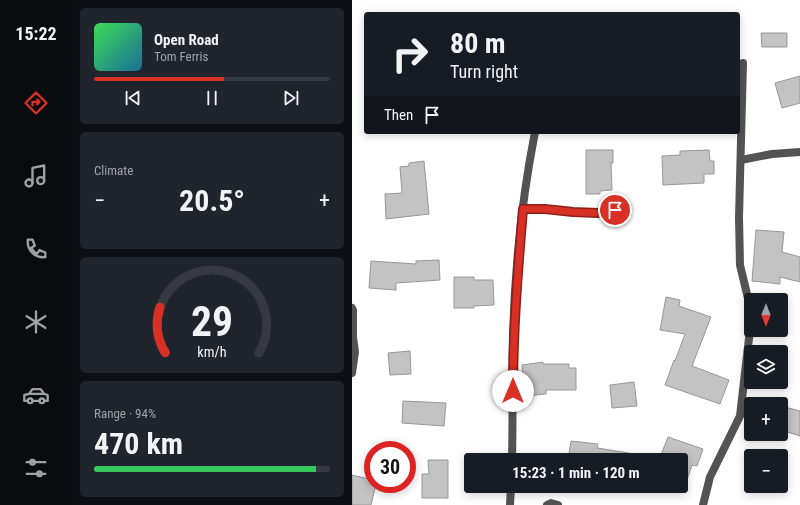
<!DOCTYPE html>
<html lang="en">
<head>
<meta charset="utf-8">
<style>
  :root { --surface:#171b24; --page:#20242c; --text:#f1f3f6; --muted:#9ea1a6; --line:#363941; --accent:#d93025 }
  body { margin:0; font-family:"Roboto Condensed",sans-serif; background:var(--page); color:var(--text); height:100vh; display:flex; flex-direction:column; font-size:15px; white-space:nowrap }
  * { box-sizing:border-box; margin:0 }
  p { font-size:13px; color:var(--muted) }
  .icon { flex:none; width:22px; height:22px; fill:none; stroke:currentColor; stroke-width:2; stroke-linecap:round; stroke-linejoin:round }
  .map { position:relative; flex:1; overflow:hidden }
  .side { display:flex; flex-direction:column; gap:8px; padding:8px; background:#0d0f14; width:280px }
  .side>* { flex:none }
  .hud { position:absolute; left:12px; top:12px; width:376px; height:122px; border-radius:4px; box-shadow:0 2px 10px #0003; background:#171b24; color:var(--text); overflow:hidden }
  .needle { width:26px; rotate:180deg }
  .buttons { position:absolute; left:392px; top:293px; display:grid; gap:8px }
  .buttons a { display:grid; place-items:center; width:44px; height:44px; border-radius:4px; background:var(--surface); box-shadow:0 2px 10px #0003; font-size:20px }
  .speed { position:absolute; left:12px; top:441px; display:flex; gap:8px; font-size:20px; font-weight:700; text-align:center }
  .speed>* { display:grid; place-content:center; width:52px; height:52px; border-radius:50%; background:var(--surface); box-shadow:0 2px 10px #0003; line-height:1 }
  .speed .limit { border:6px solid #d22; background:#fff; color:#111 }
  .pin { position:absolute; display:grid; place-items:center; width:34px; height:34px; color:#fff; margin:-17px; border:2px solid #fff; border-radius:50%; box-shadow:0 1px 4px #0007 }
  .me { position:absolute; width:44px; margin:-22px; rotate:0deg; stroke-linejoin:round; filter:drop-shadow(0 0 3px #0008) }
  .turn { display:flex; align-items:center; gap:14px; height:84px; padding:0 20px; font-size:18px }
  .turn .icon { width:52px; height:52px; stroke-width:2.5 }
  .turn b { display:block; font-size:28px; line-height:34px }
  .then { display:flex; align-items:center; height:38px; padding:0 20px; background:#0003; gap:8px; font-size:15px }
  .big { font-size:30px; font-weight:700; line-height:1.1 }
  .side .widget { flex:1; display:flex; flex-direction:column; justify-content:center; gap:6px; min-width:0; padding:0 14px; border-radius:6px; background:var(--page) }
  .side .dial { align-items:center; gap:0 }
  .dial svg { height:104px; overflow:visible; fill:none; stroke:var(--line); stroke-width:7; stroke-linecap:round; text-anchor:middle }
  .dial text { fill:var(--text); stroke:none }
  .song { display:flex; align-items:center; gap:12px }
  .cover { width:48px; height:48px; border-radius:6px; background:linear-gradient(135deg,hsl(130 70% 55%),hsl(200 70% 35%)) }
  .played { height:4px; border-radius:2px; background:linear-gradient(90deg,var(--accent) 55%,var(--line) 55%) }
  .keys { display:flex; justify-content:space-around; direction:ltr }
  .heat { display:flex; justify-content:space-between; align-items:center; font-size:22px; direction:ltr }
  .charge { height:6px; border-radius:3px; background:linear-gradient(90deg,#34c759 94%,var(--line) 0) }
  .trip { position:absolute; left:112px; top:453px; width:224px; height:40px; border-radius:4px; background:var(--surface); box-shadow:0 2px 10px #0003; font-weight:700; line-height:40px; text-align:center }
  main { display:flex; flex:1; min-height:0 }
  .menu { display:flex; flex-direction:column; width:72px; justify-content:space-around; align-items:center; background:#090b0e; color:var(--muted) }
  .menu .icon { width:28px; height:28px }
  .menu .current { color:var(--accent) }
  .menu b { font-size:18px; color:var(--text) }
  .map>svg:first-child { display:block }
  .building { fill:#c3c3c3; stroke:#979797 }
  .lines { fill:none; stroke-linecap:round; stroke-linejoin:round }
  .street { stroke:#535353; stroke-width:8 }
  .route-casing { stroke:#8d1f18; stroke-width:10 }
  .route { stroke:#d93025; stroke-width:7 }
</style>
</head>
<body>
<main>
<nav class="menu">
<b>15:22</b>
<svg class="icon current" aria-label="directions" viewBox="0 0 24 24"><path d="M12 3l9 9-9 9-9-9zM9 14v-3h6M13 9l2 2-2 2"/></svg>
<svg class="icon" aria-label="music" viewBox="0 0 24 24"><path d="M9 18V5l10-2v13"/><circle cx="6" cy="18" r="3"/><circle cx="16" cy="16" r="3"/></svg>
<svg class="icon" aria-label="phone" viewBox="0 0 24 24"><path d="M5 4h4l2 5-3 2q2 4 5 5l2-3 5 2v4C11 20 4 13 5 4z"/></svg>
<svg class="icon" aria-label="climate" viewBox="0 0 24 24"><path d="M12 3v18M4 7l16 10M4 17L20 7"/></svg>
<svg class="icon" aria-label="car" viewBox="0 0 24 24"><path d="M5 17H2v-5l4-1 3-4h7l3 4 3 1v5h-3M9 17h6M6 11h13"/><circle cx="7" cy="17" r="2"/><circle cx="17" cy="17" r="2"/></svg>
<svg class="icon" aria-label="filters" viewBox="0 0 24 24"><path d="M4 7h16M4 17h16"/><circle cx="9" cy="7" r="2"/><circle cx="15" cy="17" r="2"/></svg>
</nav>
<section class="side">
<div class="widget">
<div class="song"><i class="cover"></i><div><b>Open Road</b><p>Tom Ferris</p></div></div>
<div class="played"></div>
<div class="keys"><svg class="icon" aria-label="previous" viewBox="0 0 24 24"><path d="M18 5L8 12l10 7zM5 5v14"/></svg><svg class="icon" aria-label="pause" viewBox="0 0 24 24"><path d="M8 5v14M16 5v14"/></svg><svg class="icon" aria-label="next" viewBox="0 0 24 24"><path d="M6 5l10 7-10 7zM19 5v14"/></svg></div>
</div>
<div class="widget"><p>Climate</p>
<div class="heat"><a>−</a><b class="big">20.5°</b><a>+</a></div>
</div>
<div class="widget dial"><svg viewBox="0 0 100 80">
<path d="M14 69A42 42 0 1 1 86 69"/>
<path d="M14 69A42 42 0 0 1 10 34" stroke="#d93025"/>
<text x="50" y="56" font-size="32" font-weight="700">29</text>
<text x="50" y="72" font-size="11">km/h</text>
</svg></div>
<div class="widget"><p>Range · 94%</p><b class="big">470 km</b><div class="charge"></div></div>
</section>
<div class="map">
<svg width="448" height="505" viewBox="0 0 448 505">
  <rect width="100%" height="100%" fill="#fff"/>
  <g class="building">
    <path d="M409,33H435V47H410Z"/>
    <path d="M448,76V103L430,108L423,83Z"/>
    <path d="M234,150H261V163H259L260,190L248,191V194H234Z"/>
    <path d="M357,150L358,161H362V174H352V183L311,185L310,156L328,155V151Z"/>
    <path d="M72,161L77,214L34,219L33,194L50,193L48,167L57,166V163Z"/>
    <path d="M404,230L432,232L430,252L448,257V282L428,277V284L400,281Z"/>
    <path d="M87,260L88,280L44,283V290L17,288L19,261L64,264V261Z"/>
    <path d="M102,277H122V280H141L142,305L122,306V308H102Z"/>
    <path d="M314,297L328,300L327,306L359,317L340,366L377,380L368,404L313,385L322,360L323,361L333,334L308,330Z"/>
    <path d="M58,351L59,374L38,375L36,353Z"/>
    <path d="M191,362V364H217V368H224V390H194V394L173,396L170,365Z"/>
    <path d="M282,382L285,406L260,408L258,385Z"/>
    <path d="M51,401L94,403L92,426L50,423Z"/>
    <path d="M429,406L448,411V436L429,430Z"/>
    <path d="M316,437L351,449L345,466L340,465L331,492L329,491V460H307Z"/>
    <path d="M219,441L246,444L245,448L277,453L276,460H216Z"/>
    <path d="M76,460H96V498H70V474H77Z"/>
    <path d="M0,475L21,480V484H24L19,505H0Z"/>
  </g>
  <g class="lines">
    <g class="street">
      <path d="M391,63L387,217L388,265L399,311"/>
      <path d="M389,160L420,154L448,152"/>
      <path d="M171,209H193L221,212L246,213L263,210"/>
      <path d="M0,308L1,310V337L3,352L0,373"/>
      <path d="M160,460C161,418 160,377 161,335C163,268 170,198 183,132"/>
      <path d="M158,505L159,486"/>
      <path d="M195,505L199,503L206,505"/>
      <path d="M351,505L358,477L388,416L399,321"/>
    </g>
  </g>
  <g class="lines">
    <g class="route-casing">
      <path id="route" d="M161,391C161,330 166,269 171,209H193L221,212L246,213L263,210"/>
    </g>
    <use href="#route" class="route"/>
  </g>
</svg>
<div class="buttons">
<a><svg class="needle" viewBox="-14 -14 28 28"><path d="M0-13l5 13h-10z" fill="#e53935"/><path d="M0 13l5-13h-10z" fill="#9ea1a6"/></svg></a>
<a><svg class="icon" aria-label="layers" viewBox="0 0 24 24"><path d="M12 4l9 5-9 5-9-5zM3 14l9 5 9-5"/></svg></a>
<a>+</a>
<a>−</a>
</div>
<div class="speed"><div class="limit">30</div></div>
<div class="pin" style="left:263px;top:210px;background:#d93025"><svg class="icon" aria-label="arrive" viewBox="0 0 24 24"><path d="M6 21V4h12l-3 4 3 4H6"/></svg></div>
<svg class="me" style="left:161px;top:391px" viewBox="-20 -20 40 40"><circle r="19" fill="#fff"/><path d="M0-13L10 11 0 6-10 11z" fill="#d93025"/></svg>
<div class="trip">15:23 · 1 min · 120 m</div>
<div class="hud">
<div class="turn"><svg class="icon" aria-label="right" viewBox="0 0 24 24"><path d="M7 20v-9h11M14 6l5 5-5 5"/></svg><div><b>80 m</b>Turn right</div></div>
<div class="then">Then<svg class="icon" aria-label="arrive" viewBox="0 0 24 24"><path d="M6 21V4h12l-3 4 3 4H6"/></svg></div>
</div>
</div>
</main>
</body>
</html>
